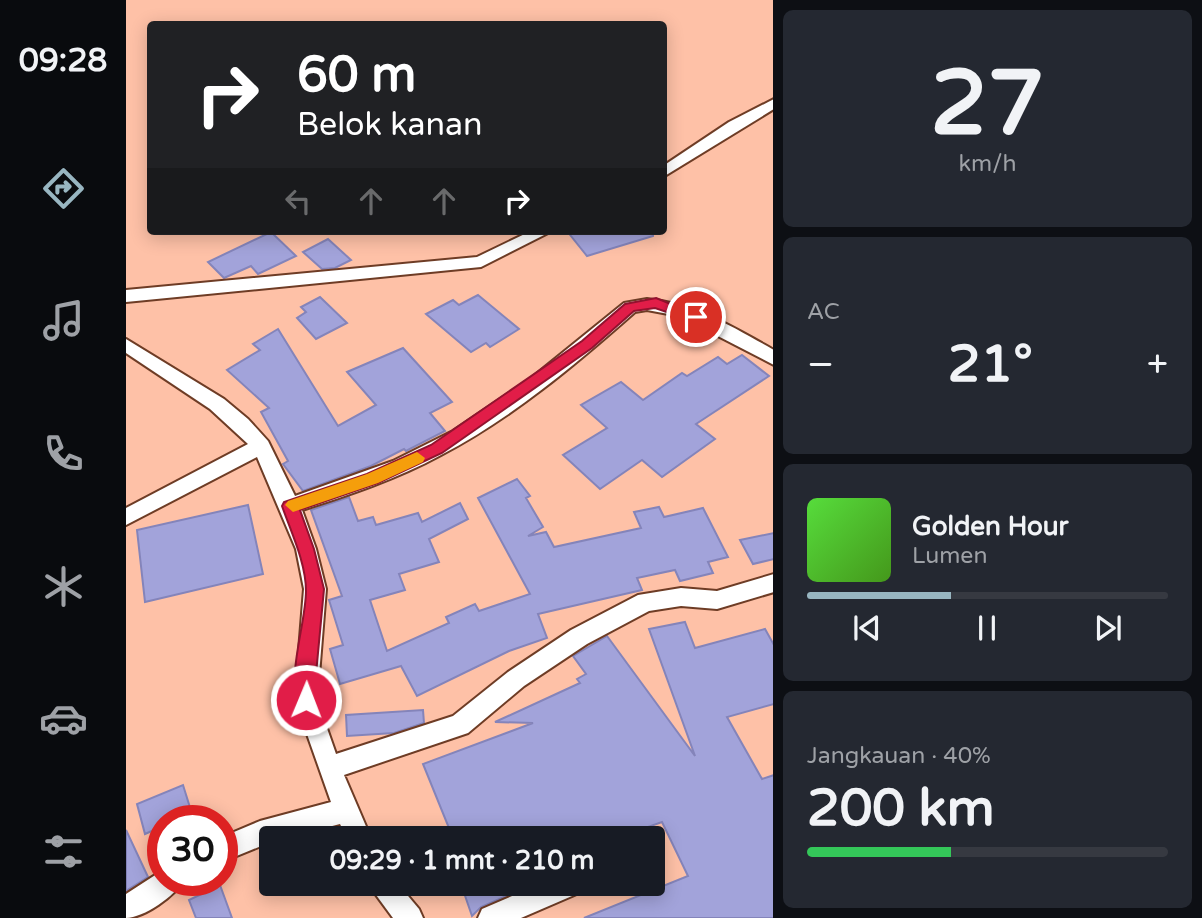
<!DOCTYPE html>
<html lang="id">
<head>
<meta charset="utf-8">
<style>
  :root { --surface:#171b24; --page:#242831; --text:#f1f3f6; --muted:#9ea1a6; --line:#363941; --accent:#98b6c1 }
  body { margin:0; font-family:"Varela Round",sans-serif; background:var(--page); color:var(--text); height:100vh; display:flex; flex-direction:column; font-size:26px; white-space:nowrap }
  * { box-sizing:border-box; margin:0 }
  p { font-size:23px; color:var(--muted) }
  .icon { flex:none; width:38px; height:38px; fill:none; stroke:currentColor; stroke-width:2; stroke-linecap:round; stroke-linejoin:round }
  .map { position:relative; flex:1; overflow:hidden }
  .drawer { display:flex; flex-direction:column; gap:10px; padding:10px; background:#0d0f14; width:429px }
  .drawer>* { flex:none }
  .banner { position:absolute; left:21px; top:21px; width:520px; height:214px; border-radius:7px; box-shadow:0 4px 18px #0003; background:#202124; color:#fff; overflow:hidden }
  .speed { position:absolute; left:21px; top:805px; display:flex; gap:14px; font-size:35px; font-weight:700; text-align:center }
  .speed>* { display:grid; place-content:center; width:91px; height:91px; border-radius:50%; background:var(--surface); box-shadow:0 4px 18px #0003; line-height:1 }
  .speed .limit { border:10px solid #d22; background:#fff; color:#111 }
  .pin { position:absolute; display:grid; place-items:center; width:60px; height:60px; color:#fff; margin:-30px; border:4px solid #fff; border-radius:50%; box-shadow:0 2px 7px #0007 }
  .me { position:absolute; width:77px; margin:-38px; rotate:1deg; stroke-linejoin:round; filter:drop-shadow(0 0 5px #0008) }
  .turn { display:flex; align-items:center; gap:24px; height:147px; padding:0 35px; font-size:32px }
  .turn .icon { width:91px; height:91px; stroke-width:2.5 }
  .turn b { display:block; font-size:49px; line-height:60px }
  .lanes { display:flex; align-items:center; height:66px; padding:0 35px; background:#0003; justify-content:center; gap:35px; direction:ltr }
  .lanes .off { opacity:.35 }
  .big { font-size:52px; font-weight:800; line-height:1.1 }
  .drawer .widget { flex:1; display:flex; flex-direction:column; justify-content:center; gap:10px; min-width:0; padding:0 24px; border-radius:10px; background:var(--page) }
  .drawer .dial { align-items:center; gap:0 }
  .dial b { font-size:91px; line-height:1 }
  .song { display:flex; align-items:center; gap:21px }
  .cover { width:84px; height:84px; border-radius:10px; background:linear-gradient(135deg,hsl(110 70% 55%),hsl(100 70% 35%)) }
  .played { height:7px; border-radius:4px; background:linear-gradient(90deg,var(--accent) 40%,var(--line) 40%) }
  .keys { display:flex; justify-content:space-around; direction:ltr }
  .heat { display:flex; justify-content:space-between; align-items:center; font-size:38px; direction:ltr }
  .charge { height:10px; border-radius:5px; background:linear-gradient(90deg,#34c759 40%,var(--line) 0) }
  .trip { position:absolute; left:133px; top:826px; width:406px; height:70px; border-radius:7px; background:var(--surface); box-shadow:0 4px 18px #0003; font-weight:800; line-height:70px; text-align:center }
  main { display:flex; flex:1; min-height:0 }
  .tab-bar { display:flex; flex-direction:column; width:126px; justify-content:space-around; align-items:center; background:#090b0e; color:var(--muted) }
  .tab-bar .icon { width:49px; height:49px }
  .tab-bar .selected { color:var(--accent) }
  .tab-bar b { font-size:32px; color:var(--text) }
  .map>svg:first-child { display:block }
  .building { fill:#a2a3da; stroke:#8484ba; stroke-width:2 }
  .lines { fill:none; stroke-linecap:round; stroke-linejoin:round }
  .street-casing { stroke:#6e3c25; stroke-width:4 }
  .street { fill:#fff; fill-rule:evenodd }
  .route { fill:#e11d48; stroke:#92132f; stroke-width:2 }
  .slow { fill:#f59e0b }
</style>
</head>
<body>
<main>
<nav class="tab-bar">
<b>09:28</b>
<svg class="icon selected" aria-label="directions" viewBox="0 0 24 24"><path d="M12 3l9 9-9 9-9-9zM9 14v-3h6M13 9l2 2-2 2"/></svg>
<svg class="icon" aria-label="music" viewBox="0 0 24 24"><path d="M9 18V5l10-2v13"/><circle cx="6" cy="18" r="3"/><circle cx="16" cy="16" r="3"/></svg>
<svg class="icon" aria-label="phone" viewBox="0 0 24 24"><path d="M5 4h4l2 5-3 2q2 4 5 5l2-3 5 2v4C11 20 4 13 5 4z"/></svg>
<svg class="icon" aria-label="climate" viewBox="0 0 24 24"><path d="M12 3v18M4 7l16 10M4 17L20 7"/></svg>
<svg class="icon" aria-label="car" viewBox="0 0 24 24"><path d="M5 17H2v-5l4-1 3-4h7l3 4 3 1v5h-3M9 17h6M6 11h13"/><circle cx="7" cy="17" r="2"/><circle cx="17" cy="17" r="2"/></svg>
<svg class="icon" aria-label="filters" viewBox="0 0 24 24"><path d="M4 7h16M4 17h16"/><circle cx="9" cy="7" r="2"/><circle cx="15" cy="17" r="2"/></svg>
</nav>
<div class="map">
<svg width="648" height="918" viewBox="0 0 648 918">
  <rect width="100%" height="100%" fill="#fec1a7"/>
  <g class="building">
    <path d="M441,231H527V236L461,256Z"/>
    <path d="M145,232L170,256L132,274L125,266L98,278L82,262Z"/>
    <path d="M202,239L225,260L209,268L196,269L177,252Z"/>
    <path d="M352,295L393,329L364,347L360,343L345,352L300,314L327,300L333,305Z"/>
    <path d="M194,297L221,323L190,339L171,318L180,312L175,307Z"/>
    <path d="M152,329L212,426L250,405L221,372L277,348L326,402L304,413L319,431L280,451L278,449L245,466L177,491L157,464L162,461L135,412L143,408L101,370L134,350L127,344Z"/>
    <path d="M616,355L643,376L570,424L589,439L536,477L516,460L474,489L437,455L481,428L455,405L495,382L517,400L556,373L561,376L592,357L601,364Z"/>
    <path d="M391,479L404,496L400,498L417,527L402,536L420,532L428,547L515,528L508,512L533,507L538,517L577,508L602,557L582,562L587,573L554,581L549,570L511,578L516,590L412,614L421,638L383,651L291,696L275,666L214,684L204,649L217,645L203,600L216,596L185,510L223,497L232,521L247,517L250,525L292,513L296,522L334,503L342,519L303,539L313,562L273,574L279,590L244,600L261,651L323,623L320,617L349,604L353,611L404,594L352,498Z"/>
    <path d="M122,505L137,574L19,602L11,530Z"/>
    <path d="M648,533V559L627,564L614,540Z"/>
    <path d="M559,622L569,648L639,629L648,645V704L601,717L636,779L648,775V918H458L562,876L536,822L491,838H327L297,764L407,723L369,722L454,683L451,679L460,674L447,656L481,636L569,756L523,629Z"/>
    <path d="M297,710L298,723L268,733L221,736L220,715Z"/>
    <path d="M57,785L66,814L50,821H37V826L19,834L11,804Z"/>
    <path d="M0,830L22,877L0,891Z"/>
    <path d="M335,884H408L355,907L346,916Z"/>
    <path d="M94,885L106,918H70L63,900Z"/>
  </g>
  <g class="lines">
    <g class="street-casing">
      <g id="street">
        <path d="M648,99V109L537,177V166L603,122Z"/>
        <path d="M405,231H426L355,267L0,302V290L351,257Z"/>
        <path d="M521,299C568,303 607,327 648,350V365L553,316L521,310L509,312C449,365 386,418 315,455C271,479 223,495 176,510L190,549L200,589L191,700L210,754L327,716L382,672L445,630L512,595L555,588L591,591L648,574V592L591,609L555,606L523,611L461,644L398,686L342,733L218,775L245,838H221L214,824L160,838H145V842L96,862V837L134,821L205,802L169,700L178,589L170,549L131,457L0,525V508L122,444L84,409L0,353V339L98,399L122,419L142,441L169,496L267,461L327,431L404,379L498,303Z"/>
        <path d="M37,870V880H57C50,896 17,918 0,918V894Z"/>
        <path d="M242,884H272L293,909L297,918H267Z"/>
        <path d="M414,884H457L453,893L395,918H352L356,909Z"/>
      </g>
    </g>
    <use href="#street" class="street"/>
  </g>
  <path class="route" d="M530,298L577,317L570,322L529,308L508,311L466,348L316,453L252,483L174,510L188,549L198,589L187,706L180,708L173,706C160,677 180,623 180,591C180,563 165,532 156,506L158,502L241,474L305,445L456,341L499,304Z"/>
  <path class="slow" d="M291,452L299,458L297,462L252,483L167,512L159,505L162,501L241,474Z"/>
</svg>
<div class="speed"><div class="limit">30</div></div>
<div class="pin" style="left:570px;top:317px;background:#d93025"><svg class="icon" aria-label="arrive" viewBox="0 0 24 24"><path d="M6 21V4h12l-3 4 3 4H6"/></svg></div>
<svg class="me" style="left:180px;top:700px" viewBox="-20 -20 40 40"><circle r="17" fill="#e11d48" stroke="#fff" stroke-width="3"/><path d="M0-11L8 9 0 5-8 9z" fill="#fff"/></svg>
<div class="trip">09:29 · 1 mnt · 210 m</div>
<div class="banner">
<div class="turn"><svg class="icon" aria-label="right" viewBox="0 0 24 24"><path d="M7 20v-9h11M14 6l5 5-5 5"/></svg><div><b>60 m</b>Belok kanan</div></div>
<div class="lanes"><svg class="icon off" aria-label="left" viewBox="0 0 24 24"><path d="M17 20v-9H6M10 6l-5 5 5 5"/></svg><svg class="icon off" aria-label="ahead" viewBox="0 0 24 24"><path d="M12 20V5M6 11l6-6 6 6"/></svg><svg class="icon off" aria-label="ahead" viewBox="0 0 24 24"><path d="M12 20V5M6 11l6-6 6 6"/></svg><svg class="icon" aria-label="right" viewBox="0 0 24 24"><path d="M7 20v-9h11M14 6l5 5-5 5"/></svg></div>
</div>
</div>
<section class="drawer">
<div class="widget dial"><b>27</b><p>km/h</p></div>
<div class="widget"><p>AC</p>
<div class="heat"><a>−</a><b class="big">21°</b><a>+</a></div>
</div>
<div class="widget">
<div class="song"><i class="cover"></i><div><b>Golden Hour</b><p>Lumen</p></div></div>
<div class="played"></div>
<div class="keys"><svg class="icon" aria-label="previous" viewBox="0 0 24 24"><path d="M18 5L8 12l10 7zM5 5v14"/></svg><svg class="icon" aria-label="pause" viewBox="0 0 24 24"><path d="M8 5v14M16 5v14"/></svg><svg class="icon" aria-label="next" viewBox="0 0 24 24"><path d="M6 5l10 7-10 7zM19 5v14"/></svg></div>
</div>
<div class="widget"><p>Jangkauan · 40%</p><b class="big">200 km</b><div class="charge"></div></div>
</section>
</main>
</body>
</html>
